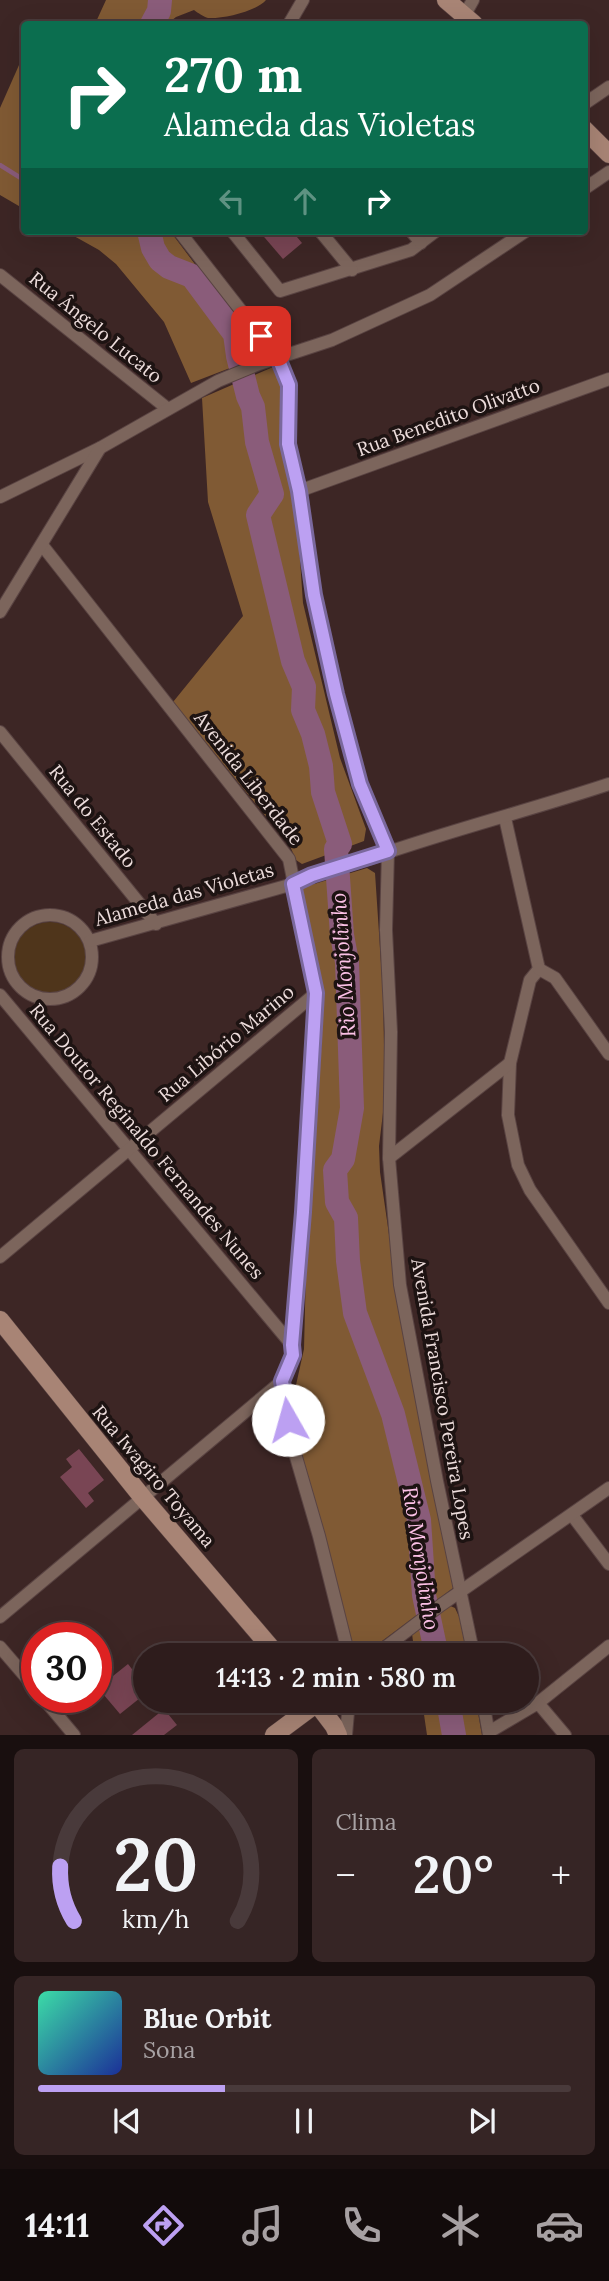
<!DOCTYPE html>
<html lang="pt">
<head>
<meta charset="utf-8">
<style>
  :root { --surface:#2e1c1c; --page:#362525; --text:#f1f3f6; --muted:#a7a1a3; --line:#493a3b; --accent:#bca0f2 }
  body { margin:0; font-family:Lora,serif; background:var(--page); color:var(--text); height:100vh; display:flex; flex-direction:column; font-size:26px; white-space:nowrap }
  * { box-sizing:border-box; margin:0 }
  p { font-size:23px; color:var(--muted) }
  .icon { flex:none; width:38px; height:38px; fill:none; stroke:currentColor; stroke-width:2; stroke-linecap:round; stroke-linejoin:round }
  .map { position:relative; height:1735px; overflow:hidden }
  .sheet { display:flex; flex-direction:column; gap:14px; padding:14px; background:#190f0f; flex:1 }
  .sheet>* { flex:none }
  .top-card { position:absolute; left:21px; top:21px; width:567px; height:214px; border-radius:7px; box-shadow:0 7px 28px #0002,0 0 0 2px var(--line); background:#0b6e4f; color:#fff; overflow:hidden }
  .speed { position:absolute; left:21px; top:1622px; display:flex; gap:14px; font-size:35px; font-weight:700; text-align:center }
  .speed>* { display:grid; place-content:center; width:91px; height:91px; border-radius:50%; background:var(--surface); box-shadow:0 7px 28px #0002,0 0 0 2px var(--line); line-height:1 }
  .speed .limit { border:10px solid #d22; background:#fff; color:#111 }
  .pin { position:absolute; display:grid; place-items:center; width:60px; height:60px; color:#fff; margin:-30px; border-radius:14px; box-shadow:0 4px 10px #0006 }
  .me { position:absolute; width:77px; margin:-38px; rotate:353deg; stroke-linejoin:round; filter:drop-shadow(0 0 5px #0008) }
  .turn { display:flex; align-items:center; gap:24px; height:147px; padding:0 28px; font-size:32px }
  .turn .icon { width:91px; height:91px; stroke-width:2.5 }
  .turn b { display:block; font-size:49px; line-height:60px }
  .lanes { display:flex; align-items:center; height:66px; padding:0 28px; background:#0003; justify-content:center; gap:35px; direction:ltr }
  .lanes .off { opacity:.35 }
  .big { font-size:52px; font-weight:600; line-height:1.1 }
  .sheet .widget { flex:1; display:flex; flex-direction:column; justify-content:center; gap:10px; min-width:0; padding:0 24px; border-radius:10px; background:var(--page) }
  .sheet .dial { align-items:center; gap:0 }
  .dial svg { height:182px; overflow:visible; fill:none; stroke:var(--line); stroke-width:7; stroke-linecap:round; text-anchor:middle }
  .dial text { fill:var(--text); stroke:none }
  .song { display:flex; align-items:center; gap:21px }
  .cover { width:84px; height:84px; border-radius:10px; background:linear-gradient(135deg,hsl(160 70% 55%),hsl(230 70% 35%)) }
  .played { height:7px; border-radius:4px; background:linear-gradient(90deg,var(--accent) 35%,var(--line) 35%) }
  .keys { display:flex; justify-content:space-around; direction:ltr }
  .heat { display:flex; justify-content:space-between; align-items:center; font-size:38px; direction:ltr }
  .sheet .tiles { flex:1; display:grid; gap:14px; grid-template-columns:1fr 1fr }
  .widget:last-child { grid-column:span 2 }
  .trip { position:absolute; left:133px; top:1643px; width:406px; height:70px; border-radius:35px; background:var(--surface); box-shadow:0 7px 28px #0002,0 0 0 2px var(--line); font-weight:600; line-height:70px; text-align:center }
  .tabs { display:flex; height:112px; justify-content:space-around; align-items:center; background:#120b0b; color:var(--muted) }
  .tabs .icon { width:49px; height:49px }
  .tabs .current { color:var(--accent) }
  .tabs b { font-size:32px; color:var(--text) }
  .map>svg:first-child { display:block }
  .green { fill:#4f351b }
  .forest { fill:#805a34 }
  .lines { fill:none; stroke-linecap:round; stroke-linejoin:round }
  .stream { stroke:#8a5c7a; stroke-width:4.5 }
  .river { stroke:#8a5c7a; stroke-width:24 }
  .building { fill:#794554 }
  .street-casing { stroke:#594342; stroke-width:14 }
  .secondary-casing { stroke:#594342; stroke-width:19 }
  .street { stroke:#7c655c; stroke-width:12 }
  .secondary { stroke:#a88475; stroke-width:18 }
  .route-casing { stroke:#7a689d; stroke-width:18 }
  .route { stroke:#bca0f2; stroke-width:12 }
  .labels { text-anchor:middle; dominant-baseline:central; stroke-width:7; stroke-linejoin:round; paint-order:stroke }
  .street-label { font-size:19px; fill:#eddddc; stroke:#1d1312 }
  .water-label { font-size:21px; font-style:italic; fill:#fcc1e6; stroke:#1d1312 }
</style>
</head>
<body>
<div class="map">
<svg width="609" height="1735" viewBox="0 0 609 1735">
  <rect width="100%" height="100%" fill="#3d2625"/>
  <circle class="green" cx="50" cy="958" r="36"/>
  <g class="forest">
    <path d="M106,0H266C257,11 223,19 208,18C204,17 198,13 194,10L176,17L167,24H95Z"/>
    <path d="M23,56L24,57V209L0,195V108Z"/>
    <path d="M65,231H170L240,324L256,358L191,383L164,322L116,264L99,250Z"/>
    <path d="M273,367L279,373L284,387L281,449L296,502L303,603L340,758L366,829L364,841L302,864L296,860L290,846L173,702L243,616L208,502L202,398Z"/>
    <path d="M367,868L375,873L383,993L385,1096L379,1146L380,1172L396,1283L453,1588L378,1644L358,1649L351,1647L311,1495L288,1398L296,1385L304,1349L306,1269L322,1036L321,992L301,888Z"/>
    <path d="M448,1605L455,1608L461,1621L467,1655H415L412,1634Z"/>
    <path d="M422,1701H476L482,1735H427Z"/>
  </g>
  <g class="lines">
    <g class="stream">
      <path d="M0,165L24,180"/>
      <path d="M131,231L152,236"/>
    </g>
    <g class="river">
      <path d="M152,24L159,11L160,0"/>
      <path d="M149,231L153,248L160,260L169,267L192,276L235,334L238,356L248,396L253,407L257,442L272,494L258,515L293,661L304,687L303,710L313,734L321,766L323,792L340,844L336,849L342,935L347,962L352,1108L343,1159L335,1170L337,1202L346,1218L348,1261L355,1313L393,1414L419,1520L424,1595L437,1656"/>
      <path d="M448,1701L454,1735"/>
    </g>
  </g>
  <g class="building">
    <path d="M259,231H292L302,243L283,259Z"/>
    <path d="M79,1449L104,1480L88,1493L94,1501L86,1508L60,1477L72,1467L66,1459Z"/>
    <path d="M128,1664L145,1686V1694L120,1714L98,1688Z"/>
    <path d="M164,1709L177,1725L164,1735H132Z"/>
  </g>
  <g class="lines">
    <g class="street-casing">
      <g id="street">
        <path d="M464,16L473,0"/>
        <path d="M289,24L303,0"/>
        <path d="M584,104L609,87"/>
        <path d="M584,189L609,172"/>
        <path d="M179,231L278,358L289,385L288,444L299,491L314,595L336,694L360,784L388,851L386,930L391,1032L389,1158L400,1285L437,1481L474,1656"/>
        <path d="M232,231L280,291L411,250L436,231"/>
        <path d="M320,231L352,270"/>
        <path d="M411,231L421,243"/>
        <path d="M0,275L168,409"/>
        <path d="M299,491L609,379"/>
        <path d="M0,497L100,448L218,381L259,364L332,340L430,295L526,231"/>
        <path d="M42,545L289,859L316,993L303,1212L292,1345L293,1355L282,1381L288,1420L294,1450L319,1536L349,1656"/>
        <path d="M0,612L100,448"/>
        <path d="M0,732L156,924"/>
        <path d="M505,818L539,969L530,980L510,1063L508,1115L518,1165L530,1190L609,1303"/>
        <circle cx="50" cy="957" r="42"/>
        <path d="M90,941L293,884C319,872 347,866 374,857C451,830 531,810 609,784"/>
        <path d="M539,969L555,978L609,1054"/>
        <path d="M0,995L292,1345"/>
        <path d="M389,1158L510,1063"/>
        <path d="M0,1257L316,993"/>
        <path d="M572,1515L609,1564"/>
        <path d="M0,1617L282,1381"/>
        <path d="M0,1647L37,1690"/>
        <path d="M374,1656L441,1605L609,1488"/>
        <path d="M43,1698L74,1735"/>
        <path d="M483,1701L489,1735"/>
        <path d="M538,1703L609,1646"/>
        <path d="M489,1732L538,1703L565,1735"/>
        <path d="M346,1735L349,1701"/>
      </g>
    </g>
    <g class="secondary-casing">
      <g id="secondary">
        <path d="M446,0L474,24"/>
        <path d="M584,129L609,154"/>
        <path d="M0,1320L143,1498L278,1656"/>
        <path d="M315,1701L334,1726L338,1735"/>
        <path d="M274,1735L317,1703"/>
      </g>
    </g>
    <use href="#street" class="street"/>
    <use href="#secondary" class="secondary"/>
  </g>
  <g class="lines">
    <g class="route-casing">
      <path id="route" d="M261,336L278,358L289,385L288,444L299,491L314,595L336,694L360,784L388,851L312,875L293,884L316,993L303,1212L292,1345L293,1355L282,1381L288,1420"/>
    </g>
    <use href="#route" class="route"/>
  </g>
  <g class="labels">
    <g class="street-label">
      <text transform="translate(96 327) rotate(39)">Rua Ângelo Lucato</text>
      <text transform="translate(448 417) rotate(-20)">Rua Benedito Olivatto</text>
      <text transform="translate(249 778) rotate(52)">Avenida Liberdade</text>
      <text transform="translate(93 816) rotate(51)">Rua do Estado</text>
      <text transform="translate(184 894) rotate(-16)">Alameda das Violetas</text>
      <text transform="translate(226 1043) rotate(-40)">Rua Libório Marino</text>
      <text transform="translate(147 1141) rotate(50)">Rua Doutor Reginaldo Fernandes Nunes</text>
      <text transform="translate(443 1399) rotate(80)">Avenida Francisco Pereira Lopes</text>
      <text transform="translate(154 1476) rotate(50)">Rua Iwagiro Toyama</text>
    </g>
    <g class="water-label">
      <text transform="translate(343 965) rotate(-94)">Rio Monjolinho</text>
      <text transform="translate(421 1558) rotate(81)">Rio Monjolinho</text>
    </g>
  </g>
</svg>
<div class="speed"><div class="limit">30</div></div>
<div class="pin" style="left:261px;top:336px;background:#d93025"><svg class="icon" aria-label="arrive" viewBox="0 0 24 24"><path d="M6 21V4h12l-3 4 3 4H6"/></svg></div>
<svg class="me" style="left:288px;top:1420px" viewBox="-20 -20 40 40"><circle r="19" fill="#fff"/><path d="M0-13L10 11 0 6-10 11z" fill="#bca0f2"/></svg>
<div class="trip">14:13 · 2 min · 580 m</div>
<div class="top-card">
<div class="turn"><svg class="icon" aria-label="right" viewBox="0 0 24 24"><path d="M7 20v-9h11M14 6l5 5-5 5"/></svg><div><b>270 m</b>Alameda das Violetas</div></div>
<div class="lanes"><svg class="icon off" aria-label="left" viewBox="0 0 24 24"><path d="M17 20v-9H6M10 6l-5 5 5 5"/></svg><svg class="icon off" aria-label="ahead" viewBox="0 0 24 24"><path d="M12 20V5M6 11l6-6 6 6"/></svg><svg class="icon" aria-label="right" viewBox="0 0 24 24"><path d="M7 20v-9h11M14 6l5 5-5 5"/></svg></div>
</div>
</div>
<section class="sheet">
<div class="tiles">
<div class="widget dial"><svg viewBox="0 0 100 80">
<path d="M14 69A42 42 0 1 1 86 69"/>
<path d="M14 69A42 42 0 0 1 8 45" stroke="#bca0f2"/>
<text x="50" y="56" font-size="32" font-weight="700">20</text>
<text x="50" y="72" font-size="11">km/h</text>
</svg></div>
<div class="widget"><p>Clima</p>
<div class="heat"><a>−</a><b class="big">20°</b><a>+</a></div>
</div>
<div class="widget">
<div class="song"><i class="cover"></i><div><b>Blue Orbit</b><p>Sona</p></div></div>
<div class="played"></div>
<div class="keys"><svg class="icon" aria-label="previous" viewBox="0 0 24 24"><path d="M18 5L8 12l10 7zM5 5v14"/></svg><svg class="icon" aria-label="pause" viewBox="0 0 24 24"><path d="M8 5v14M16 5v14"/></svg><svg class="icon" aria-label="next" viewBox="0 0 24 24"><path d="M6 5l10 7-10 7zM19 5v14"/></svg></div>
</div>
</div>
</section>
<nav class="tabs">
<b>14:11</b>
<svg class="icon current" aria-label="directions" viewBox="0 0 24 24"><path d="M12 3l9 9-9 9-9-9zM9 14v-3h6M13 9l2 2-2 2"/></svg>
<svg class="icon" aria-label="music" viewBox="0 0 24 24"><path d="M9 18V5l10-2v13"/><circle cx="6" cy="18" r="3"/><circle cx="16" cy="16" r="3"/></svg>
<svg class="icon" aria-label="phone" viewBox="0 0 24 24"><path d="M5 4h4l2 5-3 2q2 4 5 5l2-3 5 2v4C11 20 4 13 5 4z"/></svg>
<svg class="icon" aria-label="climate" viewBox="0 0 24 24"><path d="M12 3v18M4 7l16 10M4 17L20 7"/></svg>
<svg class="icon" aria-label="car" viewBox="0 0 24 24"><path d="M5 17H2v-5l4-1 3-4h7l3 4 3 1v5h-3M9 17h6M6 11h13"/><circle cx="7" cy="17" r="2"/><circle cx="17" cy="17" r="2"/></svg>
</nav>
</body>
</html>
